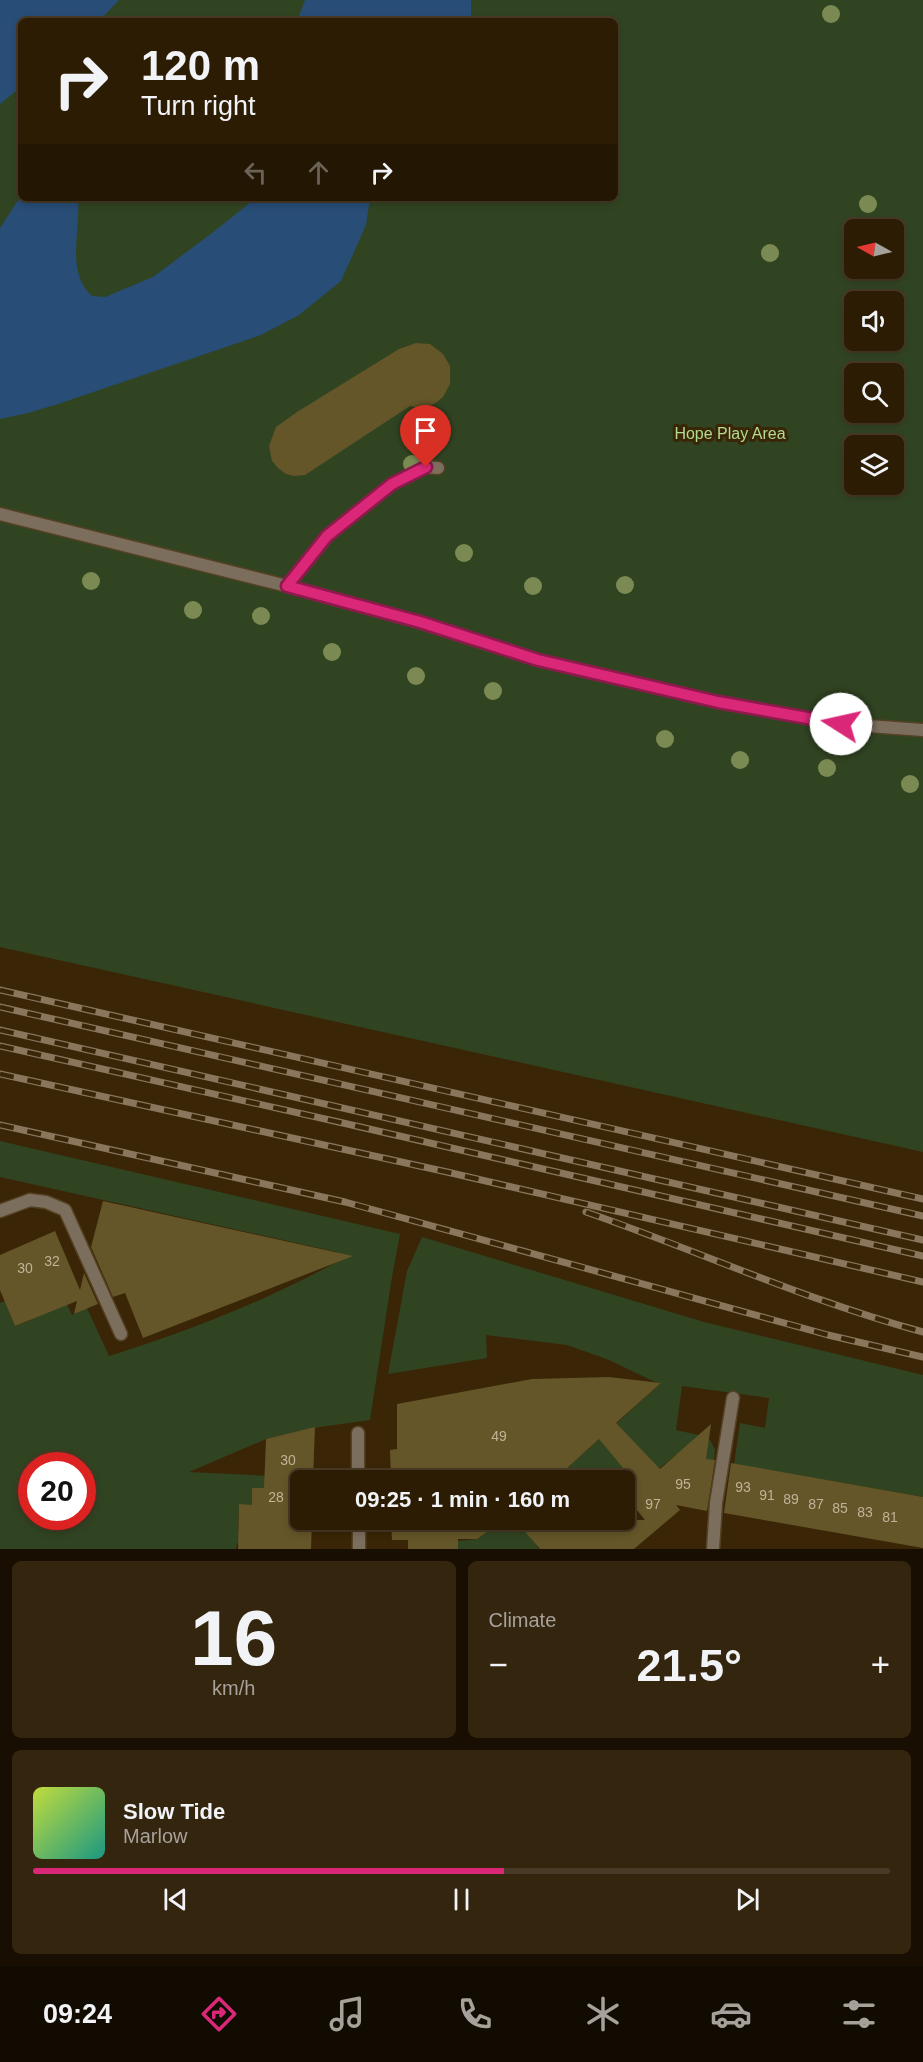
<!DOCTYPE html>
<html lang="en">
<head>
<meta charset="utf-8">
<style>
  :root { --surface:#2c1c04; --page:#34250e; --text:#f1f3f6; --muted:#a6a19a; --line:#483a26; --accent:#db2777 }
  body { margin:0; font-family:Helvetica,sans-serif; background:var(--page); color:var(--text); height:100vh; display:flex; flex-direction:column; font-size:22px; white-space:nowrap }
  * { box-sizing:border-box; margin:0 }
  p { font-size:20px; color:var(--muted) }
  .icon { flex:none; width:33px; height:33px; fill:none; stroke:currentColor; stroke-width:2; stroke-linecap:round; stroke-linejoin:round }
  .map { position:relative; height:1549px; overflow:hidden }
  .details { display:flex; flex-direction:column; gap:12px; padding:12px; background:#180f02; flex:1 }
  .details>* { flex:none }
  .hud { position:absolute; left:18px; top:18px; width:600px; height:183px; border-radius:9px; box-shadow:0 3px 9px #0003,0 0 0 2px var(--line); background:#2c1c04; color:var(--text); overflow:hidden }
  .needle { width:39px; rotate:278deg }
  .fabs { position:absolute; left:844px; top:219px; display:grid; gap:12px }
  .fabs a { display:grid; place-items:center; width:60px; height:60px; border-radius:9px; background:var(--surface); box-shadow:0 3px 9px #0003,0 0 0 2px var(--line); font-size:30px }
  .speed { position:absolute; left:18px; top:1452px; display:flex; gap:12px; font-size:30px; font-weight:700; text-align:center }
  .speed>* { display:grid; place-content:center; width:78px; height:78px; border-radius:50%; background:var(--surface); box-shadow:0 3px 9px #0003,0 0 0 2px var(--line); line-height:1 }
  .speed .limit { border:9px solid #d22; background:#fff; color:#111 }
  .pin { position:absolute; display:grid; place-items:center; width:51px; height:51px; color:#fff; margin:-62px -26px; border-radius:50% 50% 50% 0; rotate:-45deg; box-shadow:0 0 6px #0007 }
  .pin .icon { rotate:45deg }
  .me { position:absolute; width:66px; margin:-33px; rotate:280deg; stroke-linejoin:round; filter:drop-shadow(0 0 4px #0008) }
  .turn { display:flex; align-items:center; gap:21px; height:126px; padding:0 24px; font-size:27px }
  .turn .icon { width:78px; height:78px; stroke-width:2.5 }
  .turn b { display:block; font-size:42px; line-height:51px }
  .lanes { display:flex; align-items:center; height:57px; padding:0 24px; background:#0003; justify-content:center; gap:30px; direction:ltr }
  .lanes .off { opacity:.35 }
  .big { font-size:45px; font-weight:700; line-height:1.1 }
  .details .widget { flex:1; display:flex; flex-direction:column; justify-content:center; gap:9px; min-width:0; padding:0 21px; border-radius:9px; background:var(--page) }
  .details .dial { align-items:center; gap:0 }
  .dial b { font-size:78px; line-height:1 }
  .song { display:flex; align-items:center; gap:18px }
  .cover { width:72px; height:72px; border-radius:9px; background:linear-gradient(135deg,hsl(70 70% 55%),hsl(170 70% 35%)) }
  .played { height:6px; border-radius:3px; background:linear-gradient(90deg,var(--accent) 55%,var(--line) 55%) }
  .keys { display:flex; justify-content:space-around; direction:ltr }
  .heat { display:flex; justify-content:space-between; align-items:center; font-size:33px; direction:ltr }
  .details .tiles { flex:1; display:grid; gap:12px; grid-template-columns:1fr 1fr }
  .widget:last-child { grid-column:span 2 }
  .trip { position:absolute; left:290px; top:1470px; width:345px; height:60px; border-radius:9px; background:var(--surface); box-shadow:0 3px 9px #0003,0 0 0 2px var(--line); font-weight:700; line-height:60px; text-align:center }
  .menu { display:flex; height:96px; justify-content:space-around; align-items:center; background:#120b02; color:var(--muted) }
  .menu .icon { width:42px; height:42px }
  .menu .current { color:var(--accent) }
  .menu b { font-size:27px; color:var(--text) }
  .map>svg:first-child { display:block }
  .green { fill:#314422; fill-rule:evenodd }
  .water { fill:#284d76 }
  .building { fill:#645628 }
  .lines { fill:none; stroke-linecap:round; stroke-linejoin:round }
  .service-casing { stroke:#554123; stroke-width:15 }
  .minor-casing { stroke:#554123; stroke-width:15 }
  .service { stroke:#7b6e5d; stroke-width:12 }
  .minor { stroke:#7b6e5d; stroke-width:12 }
  .rail-casing { stroke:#89765c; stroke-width:7 }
  .rail { stroke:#3a2506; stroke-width:4.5; stroke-dasharray:14; stroke-linecap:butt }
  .tree { fill:#7b8a52 }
  .route-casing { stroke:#8e194d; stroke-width:15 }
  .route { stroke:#db2777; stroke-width:10 }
  .labels { text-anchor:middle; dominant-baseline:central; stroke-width:6; stroke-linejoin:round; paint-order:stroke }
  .number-label { font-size:14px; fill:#c2b298 }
  .park-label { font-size:16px; fill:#b0dc90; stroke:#3a2506 }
</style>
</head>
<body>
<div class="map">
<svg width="923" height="1549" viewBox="0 0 923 1549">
  <rect width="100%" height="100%" fill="#3a2506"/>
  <g class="green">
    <path d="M0,0H923V1152L0,947ZM21,21H615V198H21ZM855,230H894V268H855ZM855,302H894V340H855ZM855,374H894V412H855ZM855,446H894V484H855Z"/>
    <path d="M0,1141L400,1234L392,1277L370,1420L313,1428L266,1439L189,1472L271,1476V1488H252V1505H239L238,1531L269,1532L268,1544L237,1543L236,1549H0V1303L5,1301L15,1326L31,1320L28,1311L67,1304L72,1315L87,1308L109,1356C186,1332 263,1302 335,1263L337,1252L0,1177ZM32,1466H82V1516H32Z"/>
    <path d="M422,1237L704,1322L923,1375V1497L734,1464L740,1423L765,1428L769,1398L682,1386L676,1430L708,1437L715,1449L714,1461L677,1454L625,1496L624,1480H554L661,1383L655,1382L609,1360L567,1345L486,1335L487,1358L388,1374L407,1271Z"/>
    <path d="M504,1520H598L600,1521L531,1538L539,1549H458V1541L477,1539Z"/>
  </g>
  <g class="water">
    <path d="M0,0H119L99,21H21V87L0,104Z"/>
    <path d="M305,0H471V21H297Z"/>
    <path d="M21,196V198H78C81,229 65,272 92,296L105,297L153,277L212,233L246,206L253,198H370L366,225L341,281L299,315L261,335L58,404L28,413L0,419V228Z"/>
  </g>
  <g class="building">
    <path d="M416,343L430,344L443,354L450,366V384L443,397L434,404L420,408L410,406L305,475L294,476L286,474L278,468L272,461L269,446L276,427L297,412L399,349Z"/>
    <path d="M103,1201L353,1256L143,1338L125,1293L113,1297L91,1247Z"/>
    <path d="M55,1231L80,1290L84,1273L98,1304L74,1314L77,1301L15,1326L0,1290V1255Z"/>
    <path d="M609,1377L661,1383L616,1423L660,1469L711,1424L706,1459L715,1460L707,1511L676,1505L680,1510L634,1549H540L515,1520H645L624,1494V1469L599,1439L554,1480H391L390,1450L397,1449V1404L532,1379Z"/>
    <path d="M315,1427L313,1480H300V1520H312L311,1549H238L239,1504L252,1505V1488H264L266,1439Z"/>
    <path d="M731,1463L923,1497V1548L724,1513Z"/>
    <path d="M391,1520H504L477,1539H458V1549H408V1540H392Z"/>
  </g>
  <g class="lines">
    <g class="service-casing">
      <g id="service">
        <path d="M0,514L287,586L419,622L538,660L718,702L841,724L923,730"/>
        <path d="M287,586L327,536L392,484L426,467L438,468"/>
        <path d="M30,1200L46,1202L65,1210L121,1334"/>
        <path d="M713,1549L716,1503L733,1398"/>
      </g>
    </g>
    <g class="minor-casing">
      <g id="minor">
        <path d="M0,1211L30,1200"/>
        <path d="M358,1433V1480"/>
        <path d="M359,1520V1549"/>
      </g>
    </g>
    <use href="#service" class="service"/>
    <use href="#minor" class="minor"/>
    <g class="rail-casing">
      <g id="rail">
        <path d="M0,990L923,1199"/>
        <path d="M0,1007L923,1216"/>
        <path d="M0,1030L923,1240"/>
        <path d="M0,1046L343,1123L923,1256"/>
        <path d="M0,1074L447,1172L923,1282"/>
        <path d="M0,1125L345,1202L828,1335L923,1357"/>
        <path d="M586,1212C698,1251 808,1301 923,1332"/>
      </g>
    </g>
    <use href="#rail" class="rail"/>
  </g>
  <g class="tree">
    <circle cx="831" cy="14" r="9"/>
    <circle cx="868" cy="204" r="9"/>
    <circle cx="770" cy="253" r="9"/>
    <circle cx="412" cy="464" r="9"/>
    <circle cx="464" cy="553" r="9"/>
    <circle cx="91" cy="581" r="9"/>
    <circle cx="625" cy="585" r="9"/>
    <circle cx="533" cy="586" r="9"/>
    <circle cx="193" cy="610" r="9"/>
    <circle cx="261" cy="616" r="9"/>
    <circle cx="332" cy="652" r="9"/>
    <circle cx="416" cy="676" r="9"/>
    <circle cx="493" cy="691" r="9"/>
    <circle cx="665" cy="739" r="9"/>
    <circle cx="740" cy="760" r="9"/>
    <circle cx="827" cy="768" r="9"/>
    <circle cx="910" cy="784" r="9"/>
  </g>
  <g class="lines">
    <g class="route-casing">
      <path id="route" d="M426,467L392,484L327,536L287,586L420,622L538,660L718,702L841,724"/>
    </g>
    <use href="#route" class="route"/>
  </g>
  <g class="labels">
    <g class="number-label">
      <text x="52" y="1261">32</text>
      <text x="25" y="1268">30</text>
      <text x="499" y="1436">49</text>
      <text x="288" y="1460">30</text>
      <text x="683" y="1484">95</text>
      <text x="743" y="1487">93</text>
      <text x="767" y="1495">91</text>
      <text x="276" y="1497">28</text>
      <text x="791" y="1499">89</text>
      <text x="653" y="1504">97</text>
      <text x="816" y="1504">87</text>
      <text x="840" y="1508">85</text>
      <text x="865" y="1512">83</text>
      <text x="890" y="1517">81</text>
    </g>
    <g class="park-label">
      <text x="730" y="433">Hope Play Area</text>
    </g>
  </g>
</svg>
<div class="fabs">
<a><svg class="needle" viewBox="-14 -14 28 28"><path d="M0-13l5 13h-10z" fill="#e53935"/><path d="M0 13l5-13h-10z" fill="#a6a19a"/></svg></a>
<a><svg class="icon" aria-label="sound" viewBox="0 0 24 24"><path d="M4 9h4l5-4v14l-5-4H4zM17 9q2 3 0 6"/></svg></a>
<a><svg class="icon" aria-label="search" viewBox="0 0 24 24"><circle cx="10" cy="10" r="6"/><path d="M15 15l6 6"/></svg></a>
<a><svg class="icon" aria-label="layers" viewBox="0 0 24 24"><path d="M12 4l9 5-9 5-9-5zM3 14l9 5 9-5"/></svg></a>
</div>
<div class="speed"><div class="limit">20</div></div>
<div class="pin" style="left:426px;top:467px;background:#d93025"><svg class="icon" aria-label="arrive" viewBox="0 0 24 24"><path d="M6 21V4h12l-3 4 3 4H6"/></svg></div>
<svg class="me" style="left:841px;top:724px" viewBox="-20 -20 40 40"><circle r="19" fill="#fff"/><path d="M0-13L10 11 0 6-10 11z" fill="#db2777"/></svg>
<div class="trip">09:25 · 1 min · 160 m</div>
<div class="hud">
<div class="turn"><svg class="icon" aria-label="right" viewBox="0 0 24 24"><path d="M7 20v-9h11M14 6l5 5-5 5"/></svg><div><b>120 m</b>Turn right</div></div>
<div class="lanes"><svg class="icon off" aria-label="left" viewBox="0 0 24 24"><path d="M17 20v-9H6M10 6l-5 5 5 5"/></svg><svg class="icon off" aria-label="ahead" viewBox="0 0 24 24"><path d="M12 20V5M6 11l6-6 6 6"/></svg><svg class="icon" aria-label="right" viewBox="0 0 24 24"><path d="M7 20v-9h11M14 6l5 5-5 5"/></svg></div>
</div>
</div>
<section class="details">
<div class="tiles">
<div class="widget dial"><b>16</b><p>km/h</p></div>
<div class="widget"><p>Climate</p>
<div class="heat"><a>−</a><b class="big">21.5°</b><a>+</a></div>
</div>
<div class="widget">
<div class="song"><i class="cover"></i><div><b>Slow Tide</b><p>Marlow</p></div></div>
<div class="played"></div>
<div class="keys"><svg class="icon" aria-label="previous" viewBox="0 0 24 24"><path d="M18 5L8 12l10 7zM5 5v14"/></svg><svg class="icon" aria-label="pause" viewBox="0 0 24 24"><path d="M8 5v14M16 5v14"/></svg><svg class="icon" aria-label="next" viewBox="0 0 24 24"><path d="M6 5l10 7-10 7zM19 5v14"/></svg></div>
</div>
</div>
</section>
<nav class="menu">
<b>09:24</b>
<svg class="icon current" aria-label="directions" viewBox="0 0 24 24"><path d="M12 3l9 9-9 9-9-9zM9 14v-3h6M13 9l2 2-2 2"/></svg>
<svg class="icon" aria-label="music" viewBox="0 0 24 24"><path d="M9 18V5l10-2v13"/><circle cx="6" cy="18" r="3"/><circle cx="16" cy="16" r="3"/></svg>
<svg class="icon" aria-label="phone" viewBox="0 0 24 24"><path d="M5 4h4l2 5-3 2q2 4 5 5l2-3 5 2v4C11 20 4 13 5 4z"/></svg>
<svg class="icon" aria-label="climate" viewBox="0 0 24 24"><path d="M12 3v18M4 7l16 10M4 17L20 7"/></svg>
<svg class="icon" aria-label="car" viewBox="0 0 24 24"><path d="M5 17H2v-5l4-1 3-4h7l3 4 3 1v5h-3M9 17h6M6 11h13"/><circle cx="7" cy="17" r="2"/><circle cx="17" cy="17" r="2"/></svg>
<svg class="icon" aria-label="filters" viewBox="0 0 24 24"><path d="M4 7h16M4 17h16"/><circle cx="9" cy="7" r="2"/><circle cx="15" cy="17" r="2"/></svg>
</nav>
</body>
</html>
